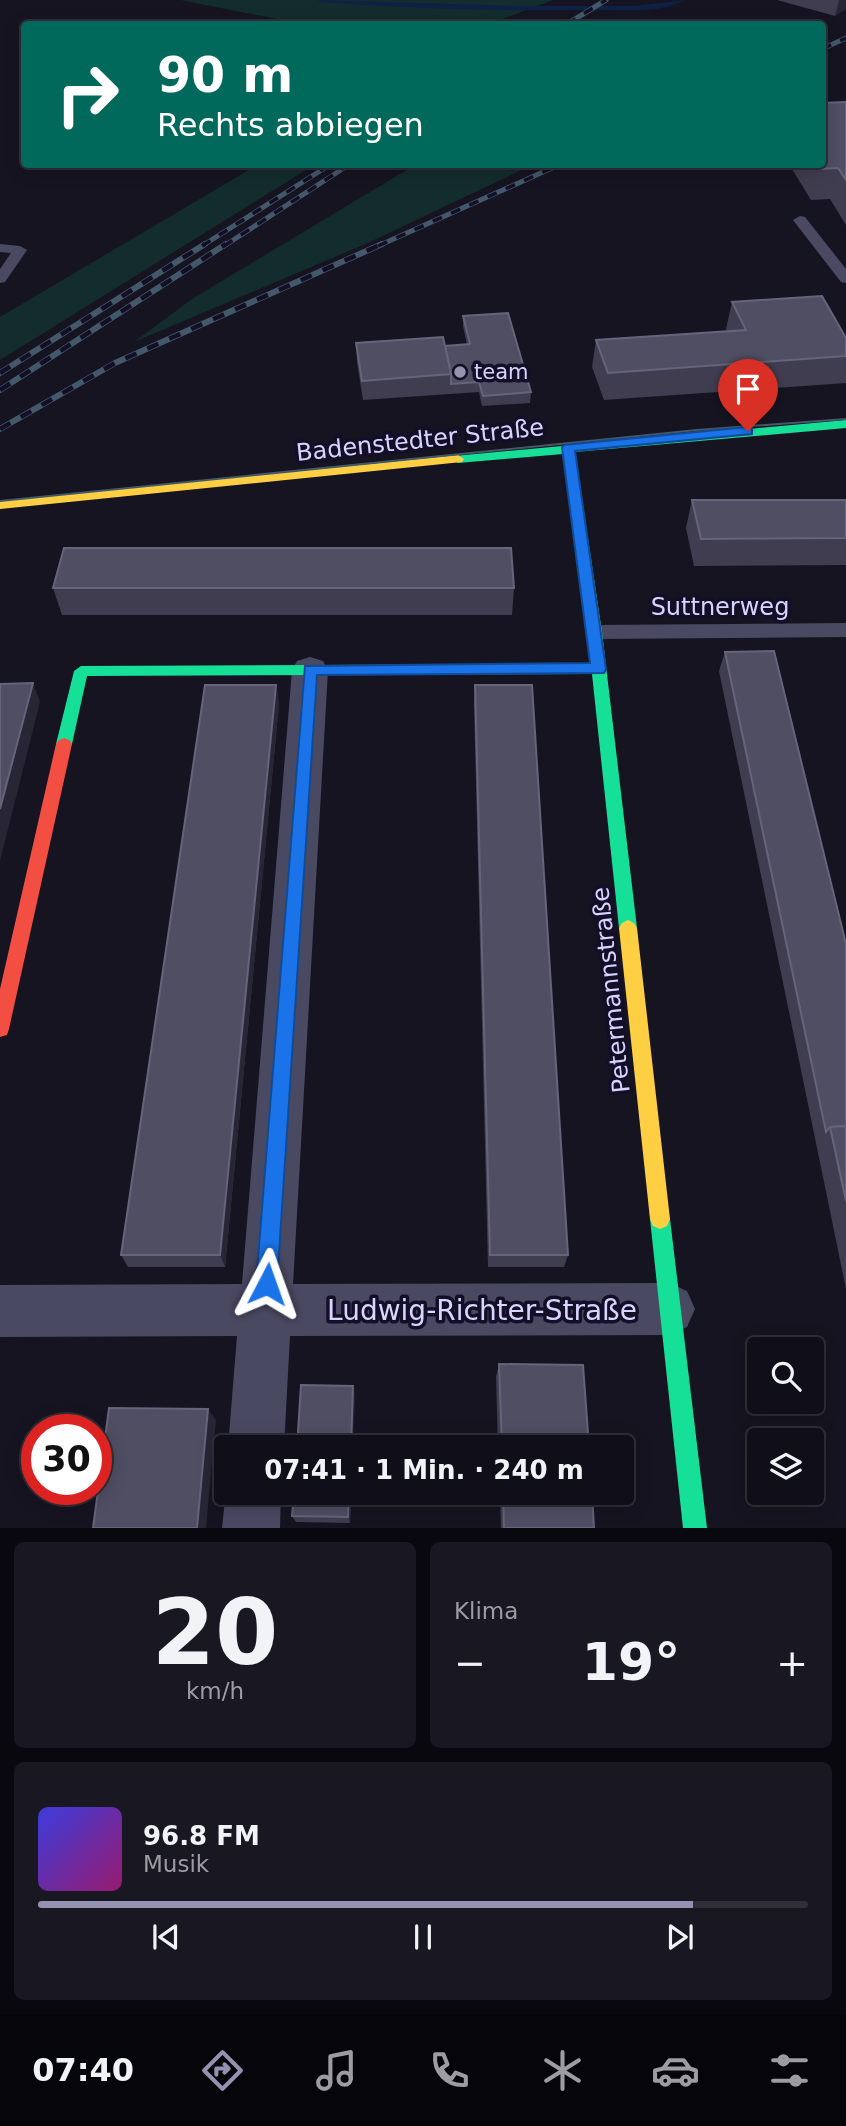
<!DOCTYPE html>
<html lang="de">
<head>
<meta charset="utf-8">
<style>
  :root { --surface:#100f19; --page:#191822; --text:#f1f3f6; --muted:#9c9ca2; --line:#302f38; --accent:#9591b1 }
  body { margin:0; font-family:"DejaVu Sans",sans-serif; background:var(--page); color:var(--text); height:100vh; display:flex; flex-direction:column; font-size:26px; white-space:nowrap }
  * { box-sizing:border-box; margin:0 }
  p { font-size:23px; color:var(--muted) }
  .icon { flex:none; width:38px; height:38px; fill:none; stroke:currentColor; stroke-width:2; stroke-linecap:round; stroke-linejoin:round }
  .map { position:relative; height:1528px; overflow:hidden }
  .panel { display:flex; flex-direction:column; gap:14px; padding:14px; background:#09080e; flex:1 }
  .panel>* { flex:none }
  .top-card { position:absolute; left:21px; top:21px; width:805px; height:147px; border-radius:7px; box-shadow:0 4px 18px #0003,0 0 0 2px var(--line); background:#00695c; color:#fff; overflow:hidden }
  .controls { position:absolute; left:747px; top:1337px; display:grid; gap:14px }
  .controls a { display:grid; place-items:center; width:77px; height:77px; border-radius:7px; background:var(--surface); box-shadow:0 4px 18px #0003,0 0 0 2px var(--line); font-size:35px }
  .speed { position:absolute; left:21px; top:1414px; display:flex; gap:14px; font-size:35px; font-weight:700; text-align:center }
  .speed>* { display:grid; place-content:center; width:91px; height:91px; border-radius:50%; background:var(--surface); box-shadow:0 4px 18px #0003,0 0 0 2px var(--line); line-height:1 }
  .speed .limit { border:10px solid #d22; background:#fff; color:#111 }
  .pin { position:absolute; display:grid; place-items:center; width:60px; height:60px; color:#fff; margin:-72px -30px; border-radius:50% 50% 50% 0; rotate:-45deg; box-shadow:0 0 7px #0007 }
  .pin .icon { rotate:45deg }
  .me { position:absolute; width:77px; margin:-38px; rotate:4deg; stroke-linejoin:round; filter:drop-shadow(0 0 5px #0008) }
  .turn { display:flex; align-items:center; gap:24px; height:147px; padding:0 21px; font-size:32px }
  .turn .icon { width:91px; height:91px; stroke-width:2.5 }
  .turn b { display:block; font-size:49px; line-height:60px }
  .big { font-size:52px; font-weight:800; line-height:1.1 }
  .panel .card { flex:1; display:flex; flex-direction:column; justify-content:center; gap:10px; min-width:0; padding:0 24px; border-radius:10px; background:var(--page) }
  .panel .dial { align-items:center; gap:0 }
  .dial b { font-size:91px; line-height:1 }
  .song { display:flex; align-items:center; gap:21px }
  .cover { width:84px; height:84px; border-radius:10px; background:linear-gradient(135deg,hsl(240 70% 55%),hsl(320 70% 35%)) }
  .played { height:7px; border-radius:4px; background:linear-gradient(90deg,var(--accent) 85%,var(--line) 85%) }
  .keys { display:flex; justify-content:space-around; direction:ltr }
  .heat { display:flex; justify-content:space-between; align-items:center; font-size:38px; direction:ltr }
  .panel .tiles { flex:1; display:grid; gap:14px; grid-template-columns:1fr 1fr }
  .card:last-child { grid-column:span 2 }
  .trip { position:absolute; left:214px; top:1435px; width:420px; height:70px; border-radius:7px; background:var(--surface); box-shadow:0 4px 18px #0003,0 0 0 2px var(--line); font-weight:800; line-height:70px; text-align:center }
  .dock { display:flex; height:112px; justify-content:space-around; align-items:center; background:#06060a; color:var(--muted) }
  .dock .icon { width:49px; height:49px }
  .dock .current { color:var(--accent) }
  .dock b { font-size:32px; color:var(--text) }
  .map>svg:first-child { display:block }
  .green { fill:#132c2d }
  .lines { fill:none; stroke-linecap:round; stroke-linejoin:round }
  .stream { fill:#0d2144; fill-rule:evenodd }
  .lane { fill:#4a4962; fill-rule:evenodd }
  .street { fill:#4a4962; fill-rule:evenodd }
  .fast { fill:#16e098; fill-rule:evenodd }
  .slow { fill:#ffcf43; fill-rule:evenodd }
  .jam { fill:#f24e42; fill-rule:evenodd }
  .tram { stroke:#43596b; stroke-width:2 }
  .rail-far1-casing { stroke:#43596b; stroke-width:5 }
  .rail-casing { stroke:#43596b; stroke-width:6 }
  .rail-far1 { stroke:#130f26; stroke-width:3.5; stroke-dasharray:10; stroke-linecap:butt }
  .rail { stroke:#130f26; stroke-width:4.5; stroke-dasharray:12; stroke-linecap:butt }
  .wall { fill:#403d50 }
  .shaded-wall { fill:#282635 }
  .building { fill:#504e63; stroke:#66637b; stroke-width:2 }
  .route { fill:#1a73e8; stroke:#114b97; stroke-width:2 }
  .poi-dot { fill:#9591b1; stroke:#130f26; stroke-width:2.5 }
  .labels { text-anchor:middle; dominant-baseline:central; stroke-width:7; stroke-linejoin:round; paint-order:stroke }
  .far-poi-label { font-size:21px; fill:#d9d4ff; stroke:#130f26; text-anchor:start }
  .street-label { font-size:24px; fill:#d9d4ff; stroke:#130f26 }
  .near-street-label { font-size:28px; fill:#d9d4ff; stroke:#130f26 }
</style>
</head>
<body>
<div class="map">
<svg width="846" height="1528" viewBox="0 0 846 1528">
  <rect width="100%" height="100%" fill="#161421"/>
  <g class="green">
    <path d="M181,0H553L489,24H301Z"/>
    <path d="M259,164L314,165L0,360V317Z"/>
    <path d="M415,165H532L370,242L134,342L192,299Z"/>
  </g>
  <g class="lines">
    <path class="stream" d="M318,0L519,6H634L685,0C658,15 620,9 590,10C500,11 411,9 321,2Z"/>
    <g class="lane">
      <path d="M800,216L805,217L846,269V283L841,282L793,220Z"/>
      <path d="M0,244L20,246L27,250L5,282L0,283V269L11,253L0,252Z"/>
      <path d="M846,623V637L595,639L588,637L585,632L588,627L595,625Z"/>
    </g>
    <g class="street">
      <path d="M310,657L323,661L328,670L293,1284L669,1283L687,1291L695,1309L687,1327L669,1335L290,1336L284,1447H228L237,1336L0,1337V1285L242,1284L292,670L297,661Z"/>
      <path d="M226,1491V1493H281L280,1528H222Z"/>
    </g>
    <g class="fast">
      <path d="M846,420V428L575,452L602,632L637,928L634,933L628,936L622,933L619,928L592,674L87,676L72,744L69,748H59L56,744L74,671L81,666L591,664L563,454L458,463L452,459L454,456Z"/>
      <path d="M660,1209L667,1212L670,1219L707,1528H683L650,1219L653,1212Z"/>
    </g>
    <g class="slow">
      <path d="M458,455L464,459L462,462L0,509V501Z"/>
      <path d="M628,920L634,923L637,928L670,1219L667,1226L660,1229L653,1226L650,1219L619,928L622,923Z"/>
    </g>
    <path class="jam" d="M64,738L69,740L72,744L9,1029L7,1035L0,1037V989L56,744L59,740Z"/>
    <path class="tram" d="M0,501L697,430L846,419"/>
    <g class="rail-far1-casing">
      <g id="rail-far1">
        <path d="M567,24L606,0"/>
        <path d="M822,49L846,38"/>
        <path d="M202,246L331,164"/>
        <path d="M224,246L350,164"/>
        <path d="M378,246L561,164"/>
      </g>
    </g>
    <g class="rail-casing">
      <g id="rail">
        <path d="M0,373L205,244"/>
        <path d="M0,390L226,244"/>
        <path d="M0,429L115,363L382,244"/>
      </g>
    </g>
    <use href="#rail-far1" class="rail-far1"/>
    <use href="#rail" class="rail"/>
  </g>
  <g class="wall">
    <path d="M777,0H846L835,16Z"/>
    <path d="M846,102V225L830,199L811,200L789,164H822Z"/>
    <path d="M732,302L846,338V383L604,400L592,367L596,340L727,331L726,329Z"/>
    <path d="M463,316L531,392L530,403L482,406L479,392L363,400L357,362L356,343L445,346L467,345L463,326Z"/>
    <path d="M692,500H846V565L694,566L686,528Z"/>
    <path d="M53,588H514L512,615H62Z"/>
    <path d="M725,652L846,944V1289L719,671Z"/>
    <path d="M276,685L279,704L225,1267H128L121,1255Z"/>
    <path d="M475,685L568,1255L564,1267H488L474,704Z"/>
    <path d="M499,1364L589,1447H498L496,1377Z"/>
    <path d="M352,1493L350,1523L296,1522L292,1516Z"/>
    <path d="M500,1493H592L594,1528H501Z"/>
  </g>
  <g class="shaded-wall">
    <path d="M839,0H846V9L835,16Z"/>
    <path d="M33,683L40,702L0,861V809Z"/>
    <path d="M276,685L279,704L225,1267L220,1255Z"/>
    <path d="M353,1386L355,1394L353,1447H351Z"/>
    <path d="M208,1409L216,1420L206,1528H197Z"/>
    <path d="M349,1493H352L350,1523L348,1517Z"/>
  </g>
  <g class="building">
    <path d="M846,102V180L838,168L819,169L816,164H822V103Z"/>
    <path d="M822,296L846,338V356L608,373L596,340L746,330L732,302Z"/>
    <path d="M508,313L531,392L483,396L479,382L451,384V374L445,346L470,344L463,316Z"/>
    <path d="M443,337L451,374L362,381L356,343Z"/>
    <path d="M692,500H846V538L701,539Z"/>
    <path d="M64,548H511L514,588H53Z"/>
    <path d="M774,651L846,944V1126L830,1127L826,1132L725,652Z"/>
    <path d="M33,683L0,809V684Z"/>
    <path d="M205,685H276L220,1255H121Z"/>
    <path d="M475,685H532L568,1255H490Z"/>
    <path d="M846,1126V1201L830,1127Z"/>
    <path d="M499,1364L583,1365L589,1447H502Z"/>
    <path d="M301,1385L353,1386L351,1447H297Z"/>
    <path d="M109,1408L208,1409L197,1528H93Z"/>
    <path d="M294,1493H349L348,1517L292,1516Z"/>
    <path d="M503,1493H592L594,1528H504Z"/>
  </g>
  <path class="route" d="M748,427L752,428V434L575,451L606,669L604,673L317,675L277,1284L274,1291L267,1295L259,1291L256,1284L305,666L590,663L562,448L564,445Z"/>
  <circle class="poi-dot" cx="460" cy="372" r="7"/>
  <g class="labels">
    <g class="far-poi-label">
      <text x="474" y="372">team</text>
    </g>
    <g class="street-label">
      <text transform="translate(420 440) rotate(-6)">Badenstedter Straße</text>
      <text x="720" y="607">Suttnerweg</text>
      <text transform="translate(611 990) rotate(-96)">Petermannstraße</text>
    </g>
    <g class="near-street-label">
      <text x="482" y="1310">Ludwig-Richter-Straße</text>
    </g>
  </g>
</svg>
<div class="controls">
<a><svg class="icon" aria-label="search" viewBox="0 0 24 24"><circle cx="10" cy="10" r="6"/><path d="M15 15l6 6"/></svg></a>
<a><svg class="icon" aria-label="layers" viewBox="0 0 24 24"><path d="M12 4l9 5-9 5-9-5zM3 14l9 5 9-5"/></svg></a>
</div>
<div class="speed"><div class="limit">30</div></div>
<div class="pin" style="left:748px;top:431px;background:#d93025"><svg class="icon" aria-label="arrive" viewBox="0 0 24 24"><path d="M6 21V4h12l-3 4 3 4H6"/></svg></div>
<svg class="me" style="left:267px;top:1284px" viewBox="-20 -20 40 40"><path d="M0-17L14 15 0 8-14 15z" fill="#1a73e8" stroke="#fff" stroke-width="4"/></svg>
<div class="trip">07:41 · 1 Min. · 240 m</div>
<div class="top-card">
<div class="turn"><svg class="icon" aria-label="right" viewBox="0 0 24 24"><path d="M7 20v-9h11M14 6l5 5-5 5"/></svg><div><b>90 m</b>Rechts abbiegen</div></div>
</div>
</div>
<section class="panel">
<div class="tiles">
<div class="card dial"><b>20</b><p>km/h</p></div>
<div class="card"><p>Klima</p>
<div class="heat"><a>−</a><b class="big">19°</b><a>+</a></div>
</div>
<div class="card">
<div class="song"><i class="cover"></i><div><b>96.8 FM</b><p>Musik</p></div></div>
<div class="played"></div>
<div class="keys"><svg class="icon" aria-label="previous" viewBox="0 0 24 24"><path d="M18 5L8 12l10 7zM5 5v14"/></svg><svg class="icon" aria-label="pause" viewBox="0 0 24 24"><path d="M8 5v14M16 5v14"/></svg><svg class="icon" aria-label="next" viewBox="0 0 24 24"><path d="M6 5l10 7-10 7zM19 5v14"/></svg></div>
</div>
</div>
</section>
<nav class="dock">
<b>07:40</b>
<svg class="icon current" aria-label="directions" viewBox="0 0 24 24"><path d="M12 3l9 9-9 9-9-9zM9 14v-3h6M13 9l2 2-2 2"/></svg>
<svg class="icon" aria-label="music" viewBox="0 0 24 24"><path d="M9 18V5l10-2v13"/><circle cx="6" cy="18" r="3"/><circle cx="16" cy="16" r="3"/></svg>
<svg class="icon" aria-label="phone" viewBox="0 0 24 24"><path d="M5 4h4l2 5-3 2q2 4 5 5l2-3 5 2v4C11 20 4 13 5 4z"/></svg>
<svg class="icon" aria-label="climate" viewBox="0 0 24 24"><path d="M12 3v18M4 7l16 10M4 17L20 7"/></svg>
<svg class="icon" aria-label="car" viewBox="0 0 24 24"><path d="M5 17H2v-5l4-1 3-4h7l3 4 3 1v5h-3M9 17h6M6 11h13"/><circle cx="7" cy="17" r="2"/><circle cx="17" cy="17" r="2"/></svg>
<svg class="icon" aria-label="filters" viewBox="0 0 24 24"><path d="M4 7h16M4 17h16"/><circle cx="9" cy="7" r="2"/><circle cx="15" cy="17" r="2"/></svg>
</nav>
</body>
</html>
